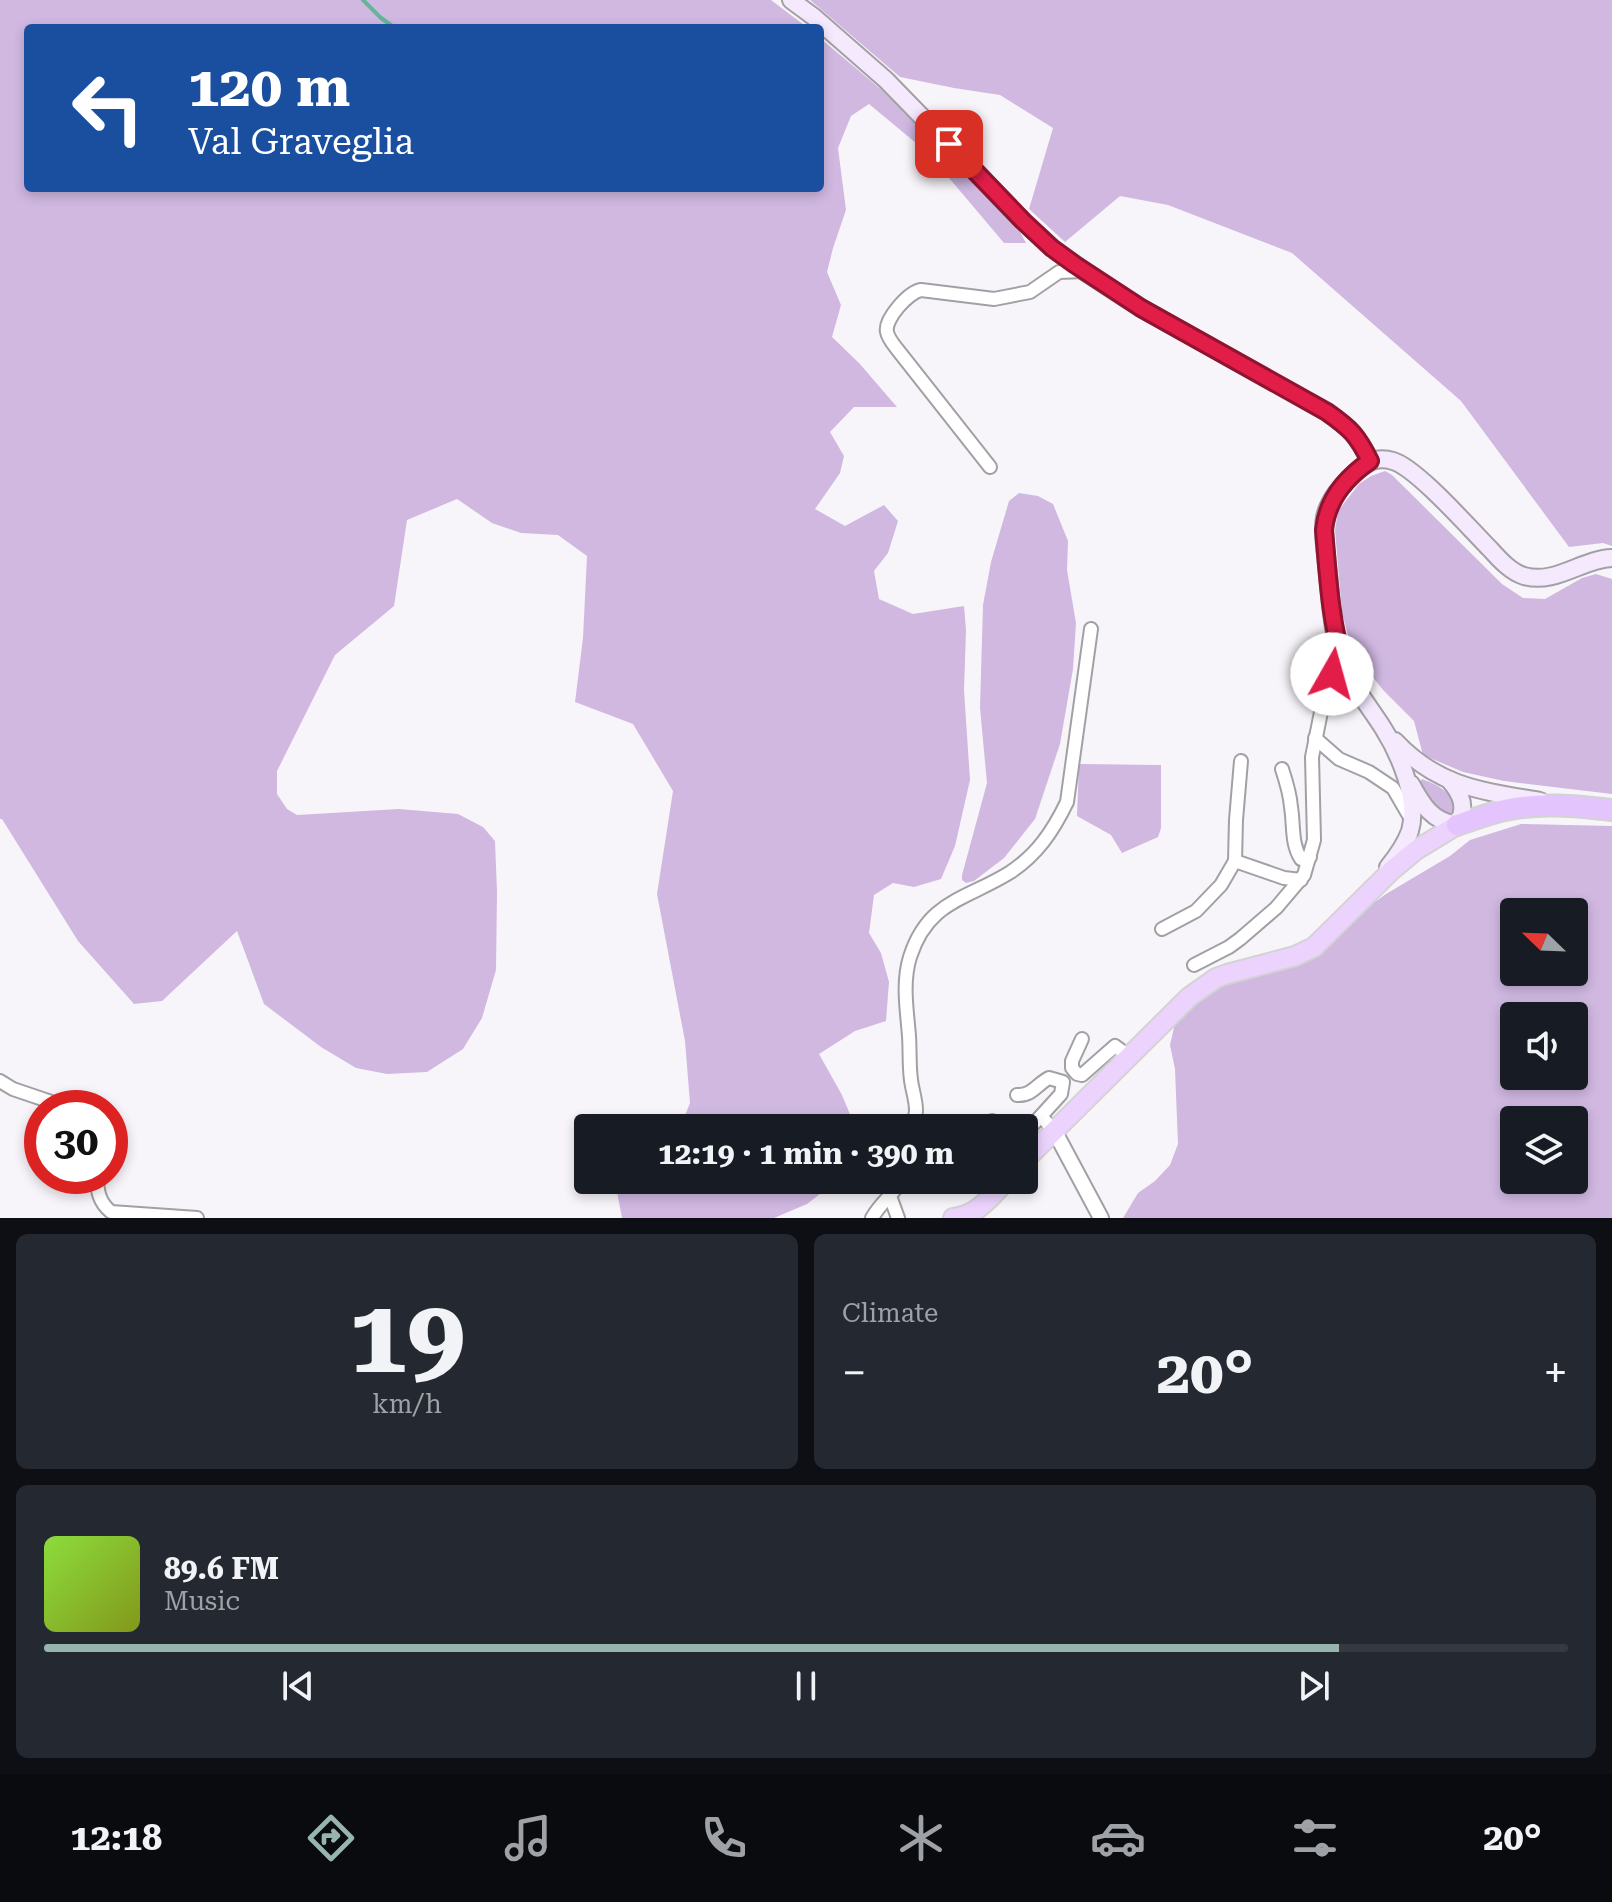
<!DOCTYPE html>
<html lang="en">
<head>
<meta charset="utf-8">
<style>
  :root { --surface:#171b24; --page:#242831; --text:#f1f3f6; --muted:#9ea1a6; --line:#363941; --accent:#97b5ae }
  body { margin:0; font-family:"Roboto Serif",serif; background:var(--page); color:var(--text); height:100vh; display:flex; flex-direction:column; font-size:30px; white-space:nowrap }
  * { box-sizing:border-box; margin:0 }
  p { font-size:26px; color:var(--muted) }
  .icon { flex:none; width:44px; height:44px; fill:none; stroke:currentColor; stroke-width:2; stroke-linecap:round; stroke-linejoin:round }
  .map { position:relative; height:1218px; overflow:hidden }
  .sheet { display:flex; flex-direction:column; gap:16px; padding:16px; background:#0d0f14; flex:1 }
  .sheet>* { flex:none }
  .guide { position:absolute; left:24px; top:24px; width:800px; height:168px; border-radius:8px; box-shadow:0 4px 12px #0003; background:#1a4fa0; color:#fff; overflow:hidden }
  .needle { width:52px; rotate:293deg }
  .buttons { position:absolute; left:1500px; top:898px; display:grid; gap:16px }
  .buttons a { display:grid; place-items:center; width:88px; height:88px; border-radius:8px; background:var(--surface); box-shadow:0 4px 12px #0003; font-size:40px }
  .speed { position:absolute; left:24px; top:1090px; display:flex; gap:16px; font-size:40px; font-weight:700; text-align:center }
  .speed>* { display:grid; place-content:center; width:104px; height:104px; border-radius:50%; background:var(--surface); box-shadow:0 4px 12px #0003; line-height:1 }
  .speed .limit { border:12px solid #d22; background:#fff; color:#111 }
  .pin { position:absolute; display:grid; place-items:center; width:68px; height:68px; color:#fff; margin:-34px; border-radius:16px; box-shadow:0 4px 12px #0006 }
  .me { position:absolute; width:88px; margin:-44px; rotate:7deg; stroke-linejoin:round; filter:drop-shadow(0 0 6px #0008) }
  .turn { display:flex; align-items:center; gap:28px; height:168px; padding:0 32px; font-size:36px }
  .turn .icon { width:104px; height:104px; stroke-width:2.5 }
  .turn b { display:block; font-size:56px; line-height:68px }
  .big { font-size:60px; font-weight:700; line-height:1.1 }
  .sheet .tile { flex:1; display:flex; flex-direction:column; justify-content:center; gap:12px; min-width:0; padding:0 28px; border-radius:12px; background:var(--page) }
  .sheet .dial { align-items:center; gap:0 }
  .dial b { font-size:104px; line-height:1 }
  .song { display:flex; align-items:center; gap:24px }
  .cover { width:96px; height:96px; border-radius:12px; background:linear-gradient(135deg,hsl(90 70% 55%),hsl(70 70% 35%)) }
  .played { height:8px; border-radius:4px; background:linear-gradient(90deg,var(--accent) 85%,var(--line) 85%) }
  .keys { display:flex; justify-content:space-around; direction:ltr }
  .heat { display:flex; justify-content:space-between; align-items:center; font-size:44px; direction:ltr }
  .sheet .tiles { flex:1; display:grid; gap:16px; grid-template-columns:1fr 1fr }
  .tile:last-child { grid-column:span 2 }
  .trip { position:absolute; left:574px; top:1114px; width:464px; height:80px; border-radius:8px; background:var(--surface); box-shadow:0 4px 12px #0003; font-weight:700; line-height:80px; text-align:center }
  .menu { display:flex; height:128px; justify-content:space-around; align-items:center; background:#090b0e; color:var(--muted) }
  .menu .icon { width:56px; height:56px }
  .menu .active { color:var(--accent) }
  .menu b { font-size:36px; color:var(--text) }
  .map>svg:first-child { display:block }
  .green { fill:#d0b8e1; fill-rule:evenodd }
  .lines { fill:none; stroke-linecap:round; stroke-linejoin:round }
  .stream { stroke:#61b69c; stroke-width:4 }
  .minor-casing { stroke:#a3a0a5; stroke-width:16 }
  .tertiary-casing { stroke:#a3a0a5; stroke-width:18 }
  .secondary-casing { stroke:#a3a0a5; stroke-width:20 }
  .primary-casing { stroke:#d3d3d3; stroke-width:22 }
  .trunk-casing { stroke:#d3d3d3; stroke-width:24 }
  .minor { stroke:#fff; stroke-width:12 }
  .tertiary { stroke:#fff; stroke-width:14 }
  .secondary { stroke:#f5e9fe; stroke-width:16 }
  .primary { stroke:#ebd3fd; stroke-width:18 }
  .trunk { stroke:#e4c4fc; stroke-width:20 }
  .route-casing { stroke:#92132f; stroke-width:20 }
  .route { stroke:#e11d48; stroke-width:14 }
</style>
</head>
<body>
<div class="map">
<svg width="1612" height="1218" viewBox="0 0 1612 1218">
  <rect width="100%" height="100%" fill="#f8f5fa"/>
  <g class="green">
    <path d="M0,0H771L808,28H28V188H820V38L883,91L1019,230L1026,243H1004L928,153L869,104L851,116L838,148L846,210L833,248L827,272L841,305L832,337L859,363L897,407H854L830,432L844,456L840,473L815,509L845,526L884,505L898,521L888,553L874,571L879,599L913,614L964,606L966,630L964,690L970,780L955,846L941,879L914,887L893,883L874,895L869,933L881,953L889,982L886,1021L855,1031L819,1054L842,1095L854,1124L849,1128H680L690,1103L685,1041L657,894L673,791L633,724L575,702L583,638L587,556L558,535L521,533L492,523L457,499L407,520L394,606L335,655L277,771V794L287,809L297,815L399,809L458,814L483,827L495,841L497,892L496,970L482,1018L463,1049L427,1072L387,1074L356,1068L321,1047L264,1004L237,931L162,1001L134,1004L78,941L2,819H0Z"/>
    <path d="M810,0H1612V546L1603,543L1569,547L1461,401L1292,253L1168,205L1120,196L1065,242L1029,209L1053,128L1000,95L954,88L900,77Z"/>
    <path d="M1385,471L1392,475L1502,584L1523,598L1545,599L1582,578L1596,574L1612,579V794L1504,781L1463,772L1423,755L1414,721L1384,691L1353,653L1342,613L1335,530L1338,511L1359,484L1371,476Z"/>
    <path d="M1019,493L1038,496L1053,504L1068,541L1067,570L1076,623L1073,669L1060,744L1035,819L1004,858L974,881L966,883L962,880V875L987,783L980,708L983,605L991,562L1009,501Z"/>
    <path d="M1079,764L1161,765V828L1158,837L1122,853L1111,835L1077,816Z"/>
    <path d="M1422,779C1438,785 1451,791 1456,809L1452,818L1437,813L1419,783Z"/>
    <path d="M1521,824L1612,826V1218H1123L1138,1193L1155,1181L1170,1165L1178,1144L1175,1069L1170,1045L1175,1023L1191,1005L1213,989L1235,978L1300,964L1332,944L1354,917L1386,894L1450,856L1470,840ZM1514,912H1574V972H1514ZM1514,1016H1574V1076H1514ZM1514,1120H1574V1180H1514Z"/>
    <path d="M624,1180H825L829,1187L807,1204L774,1218H622L616,1187Z"/>
  </g>
  <g class="lines">
    <path class="stream" d="M363,0L381,18L395,28"/>
    <g class="minor-casing">
      <g id="minor">
        <path d="M990,467L897,349C893,344 888,338 887,332C884,319 909,292 921,290L994,299L1030,292L1059,272L1084,271"/>
        <path d="M1315,738L1339,759L1369,772L1393,788L1411,819"/>
        <path d="M1282,769C1286,781 1290,794 1291,807C1294,825 1291,844 1301,859L1310,857"/>
        <path d="M1235,861L1236,820L1241,761"/>
        <path d="M1162,929L1196,911L1221,885L1235,861L1284,878L1301,880"/>
        <path d="M1194,965L1229,947L1240,939L1276,908L1304,875L1314,840L1312,757L1325,692L1332,674L1343,662"/>
        <path d="M1082,1039L1072,1061V1068L1077,1074L1082,1075L1115,1046L1130,1057"/>
        <path d="M0,1081L13,1089L69,1108"/>
        <path d="M1017,1095C1032,1096 1037,1084 1049,1078L1063,1082L1061,1094L1041,1116"/>
        <path d="M992,1121L998,1128"/>
        <path d="M912,1128C913,1122 916,1116 916,1110C916,1100 912,1089 911,1080C909,1065 910,1051 909,1036C907,1010 902,983 910,957C928,901 965,900 1009,873C1037,855 1053,831 1067,802L1091,629"/>
        <path d="M1024,1134L1041,1116L1055,1132"/>
        <path d="M97,1176C97,1191 99,1202 111,1212L197,1218"/>
        <path d="M890,1196L898,1218"/>
        <path d="M872,1218C881,1202 893,1195 902,1180"/>
      </g>
    </g>
    <g class="tertiary-casing">
      <path id="tertiary" d="M1055,1132L1101,1218"/>
    </g>
    <g class="secondary-casing">
      <g id="secondary">
        <path d="M791,0L814,17L886,80L1023,221L1052,248L1084,271L1141,308L1327,412C1351,429 1357,435 1370,461"/>
        <path d="M1395,741C1438,787 1482,791 1540,801"/>
        <path d="M1411,784C1423,806 1432,821 1457,825C1467,808 1462,795 1450,781"/>
        <path d="M1388,867C1397,856 1405,845 1410,831C1419,800 1400,755 1383,728C1369,706 1352,686 1343,661C1331,631 1331,597 1327,566C1326,550 1322,533 1325,517C1329,499 1342,485 1355,473C1366,462 1377,456 1393,461C1417,468 1471,530 1491,550C1500,560 1511,572 1524,576C1555,585 1582,559 1612,558"/>
      </g>
    </g>
    <g class="primary-casing">
      <g id="primary">
        <path d="M1024,1161L1189,997L1216,978L1227,974L1295,956L1314,947L1392,870L1416,850L1457,825"/>
        <path d="M953,1218C977,1216 992,1196 1007,1180"/>
      </g>
    </g>
    <g class="trunk-casing">
      <path id="trunk" d="M1457,825C1473,820 1489,813 1505,810C1540,802 1577,806 1612,810"/>
    </g>
    <use href="#minor" class="minor"/>
    <use href="#tertiary" class="tertiary"/>
    <use href="#secondary" class="secondary"/>
    <use href="#primary" class="primary"/>
    <use href="#trunk" class="trunk"/>
  </g>
  <g class="lines">
    <g class="route-casing">
      <path id="route" d="M949,144L1023,221L1052,248L1074,264L1141,308L1327,412C1351,429 1357,435 1370,461C1345,478 1327,500 1324,530C1328,574 1330,620 1343,662L1332,674"/>
    </g>
    <use href="#route" class="route"/>
  </g>
</svg>
<div class="buttons">
<a><svg class="needle" viewBox="-14 -14 28 28"><path d="M0-13l5 13h-10z" fill="#e53935"/><path d="M0 13l5-13h-10z" fill="#9ea1a6"/></svg></a>
<a><svg class="icon" aria-label="sound" viewBox="0 0 24 24"><path d="M4 9h4l5-4v14l-5-4H4zM17 9q2 3 0 6"/></svg></a>
<a><svg class="icon" aria-label="layers" viewBox="0 0 24 24"><path d="M12 4l9 5-9 5-9-5zM3 14l9 5 9-5"/></svg></a>
</div>
<div class="speed"><div class="limit">30</div></div>
<div class="pin" style="left:949px;top:144px;background:#d93025"><svg class="icon" aria-label="arrive" viewBox="0 0 24 24"><path d="M6 21V4h12l-3 4 3 4H6"/></svg></div>
<svg class="me" style="left:1332px;top:674px" viewBox="-20 -20 40 40"><circle r="19" fill="#fff"/><path d="M0-13L10 11 0 6-10 11z" fill="#e11d48"/></svg>
<div class="trip">12:19 · 1 min · 390 m</div>
<div class="guide">
<div class="turn"><svg class="icon" aria-label="left" viewBox="0 0 24 24"><path d="M17 20v-9H6M10 6l-5 5 5 5"/></svg><div><b>120 m</b>Val Graveglia</div></div>
</div>
</div>
<section class="sheet">
<div class="tiles">
<div class="tile dial"><b>19</b><p>km/h</p></div>
<div class="tile"><p>Climate</p>
<div class="heat"><a>−</a><b class="big">20°</b><a>+</a></div>
</div>
<div class="tile">
<div class="song"><i class="cover"></i><div><b>89.6 FM</b><p>Music</p></div></div>
<div class="played"></div>
<div class="keys"><svg class="icon" aria-label="previous" viewBox="0 0 24 24"><path d="M18 5L8 12l10 7zM5 5v14"/></svg><svg class="icon" aria-label="pause" viewBox="0 0 24 24"><path d="M8 5v14M16 5v14"/></svg><svg class="icon" aria-label="next" viewBox="0 0 24 24"><path d="M6 5l10 7-10 7zM19 5v14"/></svg></div>
</div>
</div>
</section>
<nav class="menu">
<b>12:18</b>
<svg class="icon active" aria-label="directions" viewBox="0 0 24 24"><path d="M12 3l9 9-9 9-9-9zM9 14v-3h6M13 9l2 2-2 2"/></svg>
<svg class="icon" aria-label="music" viewBox="0 0 24 24"><path d="M9 18V5l10-2v13"/><circle cx="6" cy="18" r="3"/><circle cx="16" cy="16" r="3"/></svg>
<svg class="icon" aria-label="phone" viewBox="0 0 24 24"><path d="M5 4h4l2 5-3 2q2 4 5 5l2-3 5 2v4C11 20 4 13 5 4z"/></svg>
<svg class="icon" aria-label="climate" viewBox="0 0 24 24"><path d="M12 3v18M4 7l16 10M4 17L20 7"/></svg>
<svg class="icon" aria-label="car" viewBox="0 0 24 24"><path d="M5 17H2v-5l4-1 3-4h7l3 4 3 1v5h-3M9 17h6M6 11h13"/><circle cx="7" cy="17" r="2"/><circle cx="17" cy="17" r="2"/></svg>
<svg class="icon" aria-label="filters" viewBox="0 0 24 24"><path d="M4 7h16M4 17h16"/><circle cx="9" cy="7" r="2"/><circle cx="15" cy="17" r="2"/></svg>
<b>20°</b>
</nav>
</body>
</html>
